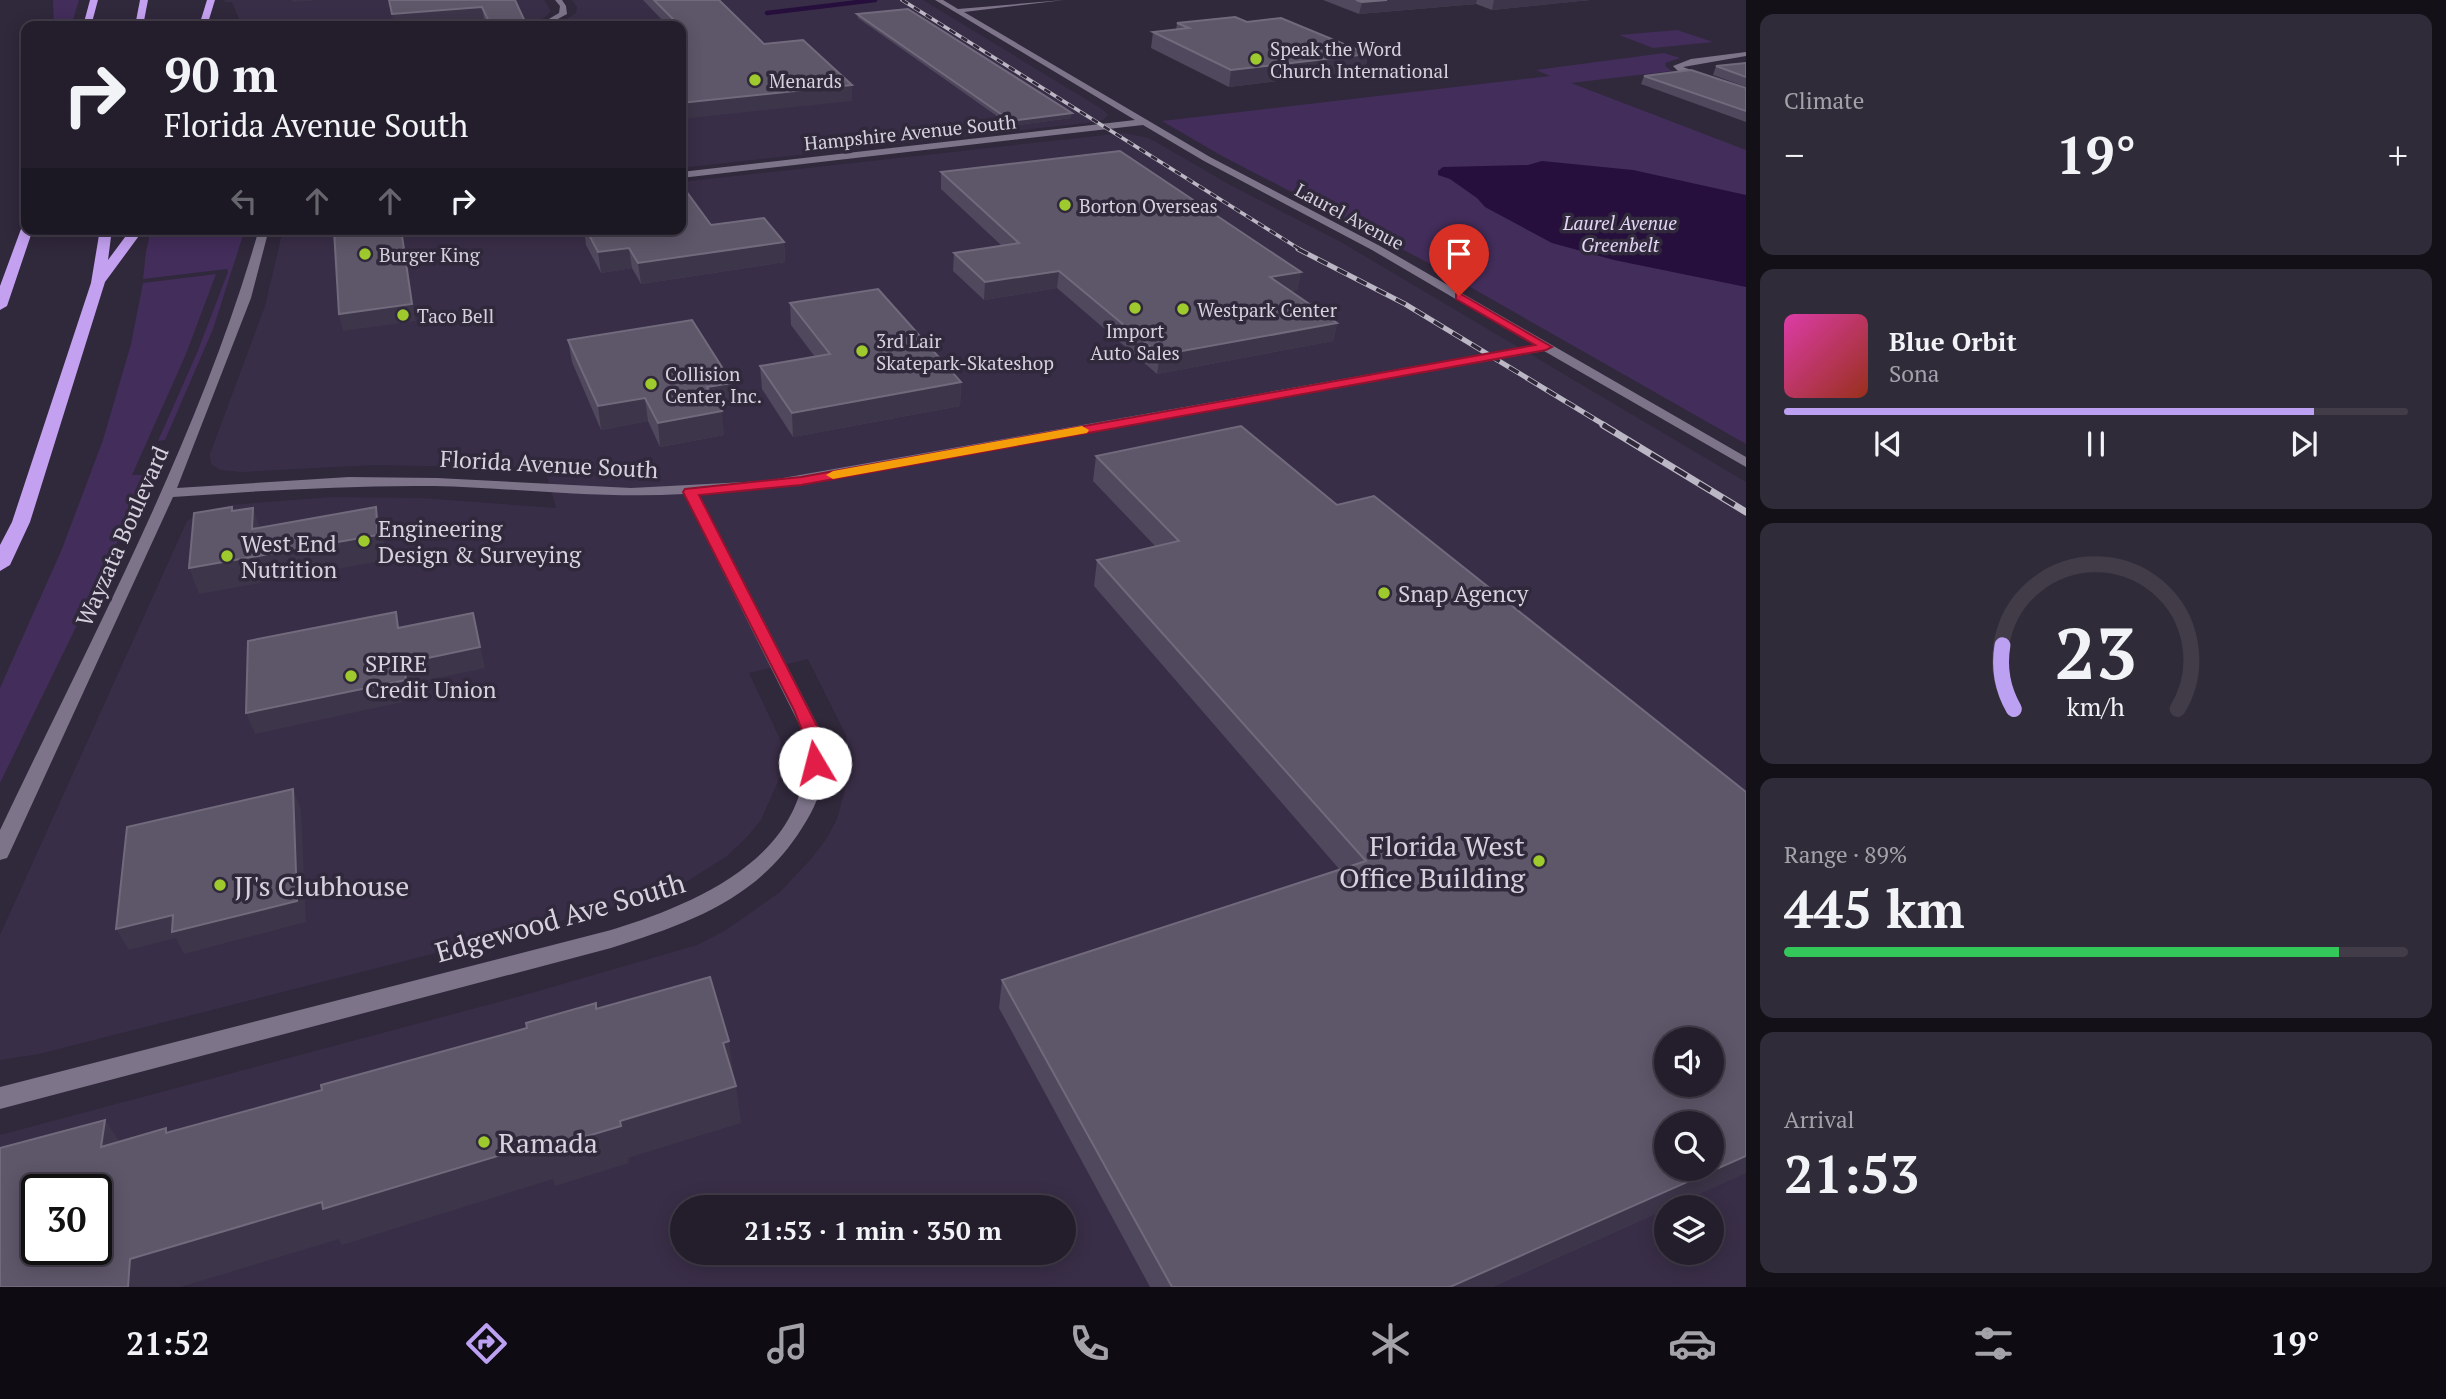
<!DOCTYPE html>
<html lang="en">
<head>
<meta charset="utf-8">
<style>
  :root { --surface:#241e2c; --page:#302b38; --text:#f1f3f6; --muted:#a3a2a9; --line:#413c48; --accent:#bca0f2 }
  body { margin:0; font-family:"PT Serif",serif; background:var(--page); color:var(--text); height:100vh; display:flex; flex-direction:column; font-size:26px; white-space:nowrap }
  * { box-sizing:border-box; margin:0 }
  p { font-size:23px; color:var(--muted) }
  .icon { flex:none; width:38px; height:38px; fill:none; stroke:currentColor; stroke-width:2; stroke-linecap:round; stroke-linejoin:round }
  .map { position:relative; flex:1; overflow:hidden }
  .drawer { display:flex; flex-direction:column; gap:14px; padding:14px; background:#141018; width:700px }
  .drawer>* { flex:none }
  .banner { position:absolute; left:21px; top:21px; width:665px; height:214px; border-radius:14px; box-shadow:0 4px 18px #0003,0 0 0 2px var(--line); background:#241e2c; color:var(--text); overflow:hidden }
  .controls { position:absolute; left:1654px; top:1027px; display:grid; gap:14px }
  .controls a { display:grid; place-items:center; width:70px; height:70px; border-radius:50%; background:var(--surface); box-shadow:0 4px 18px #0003,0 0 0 2px var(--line); font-size:35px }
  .speed { position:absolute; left:21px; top:1174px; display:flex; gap:14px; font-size:35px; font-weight:700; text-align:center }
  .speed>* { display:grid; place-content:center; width:91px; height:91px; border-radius:50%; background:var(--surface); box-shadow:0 4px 18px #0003,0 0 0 2px var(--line); line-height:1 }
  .speed .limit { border:4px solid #111; border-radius:10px; background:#fff; color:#111 }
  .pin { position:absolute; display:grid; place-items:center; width:60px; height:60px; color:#fff; margin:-72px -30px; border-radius:50% 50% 50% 0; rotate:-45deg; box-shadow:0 0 7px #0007 }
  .pin .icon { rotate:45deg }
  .me { position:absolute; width:77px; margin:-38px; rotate:352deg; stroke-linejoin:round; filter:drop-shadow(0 0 5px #0008) }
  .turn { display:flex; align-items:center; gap:24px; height:147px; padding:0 28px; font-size:32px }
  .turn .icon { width:91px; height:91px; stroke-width:2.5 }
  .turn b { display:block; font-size:49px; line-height:60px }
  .lanes { display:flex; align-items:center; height:66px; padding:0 28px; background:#0003; justify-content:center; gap:35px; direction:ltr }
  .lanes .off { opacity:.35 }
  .big { font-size:52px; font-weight:600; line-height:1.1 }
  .drawer .card { flex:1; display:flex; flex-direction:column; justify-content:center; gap:10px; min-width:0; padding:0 24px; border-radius:14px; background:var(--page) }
  .drawer .dial { align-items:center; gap:0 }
  .dial svg { height:182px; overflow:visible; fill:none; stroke:var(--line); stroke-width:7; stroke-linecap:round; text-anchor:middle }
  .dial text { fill:var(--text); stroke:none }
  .song { display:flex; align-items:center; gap:21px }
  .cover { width:84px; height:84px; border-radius:10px; background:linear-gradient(135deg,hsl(320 70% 55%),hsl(10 70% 35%)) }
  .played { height:7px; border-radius:4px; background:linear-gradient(90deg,var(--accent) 85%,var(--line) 85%) }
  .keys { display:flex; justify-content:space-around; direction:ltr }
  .heat { display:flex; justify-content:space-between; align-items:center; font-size:38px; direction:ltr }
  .charge { height:10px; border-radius:5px; background:linear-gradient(90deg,#34c759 89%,var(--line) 0) }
  .trip { position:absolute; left:670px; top:1195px; width:406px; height:70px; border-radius:35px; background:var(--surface); box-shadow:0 4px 18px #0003,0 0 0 2px var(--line); font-weight:600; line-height:70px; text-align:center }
  .tab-bar { display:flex; height:112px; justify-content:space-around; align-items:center; background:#0e0c12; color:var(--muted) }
  .tab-bar .icon { width:49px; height:49px }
  .tab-bar .selected { color:var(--accent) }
  .tab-bar b { font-size:32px; color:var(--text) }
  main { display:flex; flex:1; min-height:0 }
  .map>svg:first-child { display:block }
  .built { fill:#392e47; fill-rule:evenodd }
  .green { fill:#432d5b }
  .water { fill:#260f3c }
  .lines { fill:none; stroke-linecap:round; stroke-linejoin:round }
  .stream { stroke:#260f3c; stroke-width:4.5 }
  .minor { fill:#7d748a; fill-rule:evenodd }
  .highway { fill:#c4a0f1; fill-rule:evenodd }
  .rail-far2-casing { stroke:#bcb7c4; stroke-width:3.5 }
  .rail-far1-casing { stroke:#bcb7c4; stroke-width:5 }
  .rail-casing { stroke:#bcb7c4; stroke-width:7 }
  .rail-far2 { stroke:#30283b; stroke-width:2.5; stroke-dasharray:7; stroke-linecap:butt }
  .rail-far1 { stroke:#30283b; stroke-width:3.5; stroke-dasharray:11; stroke-linecap:butt }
  .rail { stroke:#30283b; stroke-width:4.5; stroke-dasharray:14; stroke-linecap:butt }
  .wall { fill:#50485c }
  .shaded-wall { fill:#3d3549 }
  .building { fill:#5e576a; stroke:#716a7c; stroke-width:2; fill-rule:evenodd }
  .route { fill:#e11d48; stroke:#92132f; stroke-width:2 }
  .slow { fill:#f59e0b }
  .poi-dot { fill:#9fca2d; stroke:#30283b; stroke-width:2.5 }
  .labels { text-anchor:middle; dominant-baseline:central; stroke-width:7; stroke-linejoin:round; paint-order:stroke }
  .far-poi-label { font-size:19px; fill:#d6d1dd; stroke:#30283b; text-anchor:start }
  .far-street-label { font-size:19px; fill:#d6d1dd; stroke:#30283b }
  .far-park-label { font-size:19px; font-style:italic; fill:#e3d6f6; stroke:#30283b }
  .street-label { font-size:23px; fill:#d6d1dd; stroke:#30283b }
  .poi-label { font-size:23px; fill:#d6d1dd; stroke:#30283b; text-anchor:start }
  .near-poi-label { font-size:28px; fill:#d6d1dd; stroke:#30283b; text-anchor:start }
  .near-street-label { font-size:28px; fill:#d6d1dd; stroke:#30283b }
</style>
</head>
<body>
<main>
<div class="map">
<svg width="1746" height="1287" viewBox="0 0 1746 1287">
  <rect width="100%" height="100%" fill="#30283b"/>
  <g class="built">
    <path d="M225,0H544L551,11L544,18L521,26H238L240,21L232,2H224Z"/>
    <path d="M572,0H923L1102,109L1108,115L1103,120L1087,123L681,168V26H555L576,13L577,7Z"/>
    <path d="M1123,133L1149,138L1232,186L1341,242L1746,482V1287H0V1135L521,996L697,945L726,930L780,892L811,859L827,838L837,819L845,790L849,763L846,735L808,659L749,673L780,739L782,757L780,777L761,820L745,839L727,856L683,884L645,899L444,951L39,1054L0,1060V935L187,521L209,510L230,505L332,497L422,498L556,508L546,473L474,467L375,465L242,472L220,470L211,464L210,454L265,306L281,238L295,229H681V182ZM1666,1040H1712V1085H1666ZM1666,1124H1712V1169H1666ZM37,1190H96V1250H37ZM682,1208H1064V1253H682ZM1666,1208H1712V1253H1666Z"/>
  </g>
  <g class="green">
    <path d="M53,0H79L71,26H54Z"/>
    <path d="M1677,30L1713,42L1653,48L1619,35Z"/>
    <path d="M1664,53L1680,58L1665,63L1666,67L1672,71L1571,83L1746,150V444L1421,259L1222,156L1162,121L1550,76L1536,70Z"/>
    <path d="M151,229H245L213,329L165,440L158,441L197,353L228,272L227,269L143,279L146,252Z"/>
    <path d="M216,274L186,354L132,475H150L0,783V688L62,549L103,440L131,344L143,283Z"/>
  </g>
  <path class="water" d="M1542,161L1633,170L1746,195V287L1614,260L1552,243L1485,207L1477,198L1450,179L1438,175V171L1443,167L1528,165Z"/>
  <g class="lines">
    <path class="stream" d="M767,13L875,0"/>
    <g class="minor">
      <path d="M555,0H562L566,6L567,14L545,26H537L559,13L560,6Z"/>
      <path d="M935,0H943L958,9L1064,0L964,12L1210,157L1380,246L1746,457V467L1544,351L766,489L698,493L820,730C822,742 825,755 824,768C823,789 814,810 802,828C757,900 689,923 611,948L0,1109V1087L611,930C689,906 796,863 805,767C806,755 803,742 802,730L684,494C600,499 517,488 434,486C346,485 260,491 173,497L10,852L7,858L0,860V830C93,634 199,439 259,229H269L251,298L177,488L349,477L437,478L631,488L766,481L1534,345L1372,250L1204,161L1143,125L681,178V172L1135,120Z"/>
      <path d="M1746,52V56L1683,67L1746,90V96L1680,73L1673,66L1691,59Z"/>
    </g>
    <g class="highway">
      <path d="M90,0H98L91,26H83Z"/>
      <path d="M140,0H148L143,26H135Z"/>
      <path d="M207,0H215L207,26H199Z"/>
      <path d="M26,225V229H33L7,306L0,310V286L21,229Z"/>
      <path d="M100,229H112L108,260L131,229H144L105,282L30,522L10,565L0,571V545L12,522L91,283Z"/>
    </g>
    <g class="rail-far2-casing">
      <path id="rail-far2" d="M902,0L1301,250"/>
    </g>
    <g class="rail-far1-casing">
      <path id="rail-far1" d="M1298,249L1405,304L1606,426"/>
    </g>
    <g class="rail-casing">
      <path id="rail" d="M1603,425L1746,512"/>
    </g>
    <use href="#rail-far2" class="rail-far2"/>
    <use href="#rail-far1" class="rail-far1"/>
    <use href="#rail" class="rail"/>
  </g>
  <g class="wall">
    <path d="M389,0H515L527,26H487L484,20L414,26H395Z"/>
    <path d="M643,0H719L764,44L852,101L664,22Z"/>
    <path d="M1323,0H1590L1492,10L1476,4L1359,14Z"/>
    <path d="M857,14L1071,118L1011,126L858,18Z"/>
    <path d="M1247,22L1368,54L1365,70L1229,87L1151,48L1153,32L1176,30L1177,23Z"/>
    <path d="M1746,63V87L1713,75L1716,66Z"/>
    <path d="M1644,76L1746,88V122L1641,84Z"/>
    <path d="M941,172L1301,272L1297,290L1290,291L1337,323L1333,341L1157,374L1057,288L984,300L953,271L954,253L1002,246L941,189Z"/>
    <path d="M711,225L784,242L785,262L641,284L632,268L601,273L586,245L584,229H681Z"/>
    <path d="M790,303L961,382L960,406L793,437L762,389L760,366L815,357L791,325Z"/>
    <path d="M568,340L733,406L720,408L724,435L660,447L648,421L601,430L572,362Z"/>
    <path d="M1241,426L1666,1208V1209L1492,1287H1150L999,1008L1002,980L1340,870L1094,586L1097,560L1156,547L1093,481L1096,456Z"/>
  </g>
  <g class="shaded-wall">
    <path d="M292,0H319L292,2Z"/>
    <path d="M1387,0H1477L1476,4L1359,14L1362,2Z"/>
    <path d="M1494,0H1590L1492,10Z"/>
    <path d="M482,7L484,20L414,26H395L392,14Z"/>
    <path d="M1368,54L1365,70L1229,87L1231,70Z"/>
    <path d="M852,85V101L681,119V103Z"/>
    <path d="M1072,113L1071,118L1011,126V121Z"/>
    <path d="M401,229L404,242L416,321L343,331L339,314Z"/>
    <path d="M784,242L785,262L641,284L638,263Z"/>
    <path d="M629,248L632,268L601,273L598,252Z"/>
    <path d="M1059,271L1057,288L984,300L985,282Z"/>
    <path d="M1301,272L1297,290L1266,295L1270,277Z"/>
    <path d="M1337,323L1333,341L1157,374L1160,355Z"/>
    <path d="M961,382L960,406L793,437L792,413Z"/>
    <path d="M732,383L733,406L709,410L707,387Z"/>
    <path d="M645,398L648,421L601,430L598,406Z"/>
    <path d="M722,411L724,435L660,447L658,423Z"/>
    <path d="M376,507L383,532L386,560L199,594L189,568Z"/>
    <path d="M253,508L262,533L252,529Z"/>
    <path d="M473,613L485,668L410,684L412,700L255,734L246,713L404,663Z"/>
    <path d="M293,789L301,810L306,922L184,954L176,938L129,950L116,929Z"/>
    <path d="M729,1041L734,1078L723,1043Z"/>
    <path d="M736,1086L741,1123L628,1158L629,1163L555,1186L553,1179L342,1245L339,1239L181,1287H128L130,1259L322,1202L620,1121Z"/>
    <path d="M105,1120L130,1157L101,1147Z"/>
    <path d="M1746,1156V1173L1669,1208H1666V1209L1492,1287H1450Z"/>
  </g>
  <g class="building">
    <path d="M389,0H515L527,26H491L482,7L392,14Z"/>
    <path d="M654,0H719L764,44L803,40L852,85L681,103V26H619L676,22Z"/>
    <path d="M1356,0H1387L1362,2Z"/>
    <path d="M908,9L1072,113L1011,121L857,14Z"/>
    <path d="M1235,17L1247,22L1281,18L1368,54L1231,70L1153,32L1189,28L1177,23Z"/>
    <path d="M1746,63V77L1716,66Z"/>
    <path d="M1691,70L1746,88V111L1644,76Z"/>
    <path d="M1120,151L1301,272L1270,277L1337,323L1160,355L1059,271L985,282L954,253L1019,243L941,172Z"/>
    <path d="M681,184L711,225L764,218L784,242L638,263L629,248L598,252L586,229H681Z"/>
    <path d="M344,229H401L412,304L339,314L334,230Z"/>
    <path d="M878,289L961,382L792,413L760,366L830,354L790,303Z"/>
    <path d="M692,320L732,383L707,387L722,411L658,423L645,398L598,406L568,340Z"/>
    <path d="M1241,426L1337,505L1374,496L1746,792V1156L1450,1287H1172L1002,980L1366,861L1097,560L1179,541L1096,456ZM1666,1040H1712V1085H1666ZM1666,1124H1712V1169H1666Z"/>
    <path d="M232,507V511L253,508L252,529L376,507L378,535L189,568L194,513Z"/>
    <path d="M396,612L398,628L473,613L480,647L404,663L406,680L246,713L248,641Z"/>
    <path d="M293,789L297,901L172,932L173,915L116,929L127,827Z"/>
    <path d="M710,977L729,1041L723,1043L736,1086L620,1121L621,1126L544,1149V1142L323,1209L322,1202L130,1259L128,1287H0V1148L105,1120L101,1147L166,1128V1133L322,1090L321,1085L527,1028L526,1023L596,1003V1009ZM37,1190H96V1250H37Z"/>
  </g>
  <path class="route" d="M1459,293L1552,347L1546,350L801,485L699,495L819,730L824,763L821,767H809L802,730L794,710L683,492L685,489L801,477L1535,345L1456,299V294Z"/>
  <path class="slow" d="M1082,426L1089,430L1087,433L833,479L826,475L833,471Z"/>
  <g class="poi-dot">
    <circle cx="1256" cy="59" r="7"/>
    <circle cx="755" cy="80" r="7"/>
    <circle cx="1065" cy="205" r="7"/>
    <circle cx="365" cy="254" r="7"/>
    <circle cx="1135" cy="308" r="7"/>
    <circle cx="1183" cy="309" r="7"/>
    <circle cx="403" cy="315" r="7"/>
    <circle cx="862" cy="351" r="7"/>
    <circle cx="651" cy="384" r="7"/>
    <circle cx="364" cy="541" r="7"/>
    <circle cx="227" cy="556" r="7"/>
    <circle cx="1384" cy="593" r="7"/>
    <circle cx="351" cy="676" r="7"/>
    <circle cx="1539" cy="861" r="7"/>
    <circle cx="220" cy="885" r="7"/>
    <circle cx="484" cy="1142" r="7"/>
  </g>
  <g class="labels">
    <g class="far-poi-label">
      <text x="1270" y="48">Speak the Word<tspan x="1270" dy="22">Church International</tspan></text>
      <text x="769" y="80">Menards</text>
      <text x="1079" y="205">Borton Overseas</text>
      <text x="379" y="254">Burger King</text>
      <text x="1197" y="309">Westpark Center</text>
      <text x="417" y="315">Taco Bell</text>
      <text x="1135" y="330" text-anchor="middle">Import<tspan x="1135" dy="22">Auto Sales</tspan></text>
      <text x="876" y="340">3rd Lair<tspan x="876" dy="22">Skatepark-Skateshop</tspan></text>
      <text x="665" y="373">Collision<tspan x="665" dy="22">Center, Inc.</tspan></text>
    </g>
    <g class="far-street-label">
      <text transform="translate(910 132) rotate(-6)">Hampshire Avenue South</text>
      <text transform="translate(1350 216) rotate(28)">Laurel Avenue</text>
    </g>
    <g class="far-park-label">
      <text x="1620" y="222">Laurel Avenue<tspan x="1620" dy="22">Greenbelt</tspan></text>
    </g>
    <g class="street-label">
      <text transform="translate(549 464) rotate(3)">Florida Avenue South</text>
      <text transform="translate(122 536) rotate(-66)">Wayzata Boulevard</text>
    </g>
    <g class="poi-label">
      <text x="378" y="528">Engineering<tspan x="378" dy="26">Design &amp; Surveying</tspan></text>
      <text x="241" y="543">West End<tspan x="241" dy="26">Nutrition</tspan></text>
      <text x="1398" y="593">Snap Agency</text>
      <text x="365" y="663">SPIRE<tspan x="365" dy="26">Credit Union</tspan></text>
    </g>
    <g class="near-poi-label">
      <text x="1525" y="845" text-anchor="end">Florida West<tspan x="1525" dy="32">Office Building</tspan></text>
      <text x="234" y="885">JJ's Clubhouse</text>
      <text x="498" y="1142">Ramada</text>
    </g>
    <g class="near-street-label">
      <text transform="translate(560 917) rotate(-16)">Edgewood Ave South</text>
    </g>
  </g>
</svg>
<div class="controls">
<a><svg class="icon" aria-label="sound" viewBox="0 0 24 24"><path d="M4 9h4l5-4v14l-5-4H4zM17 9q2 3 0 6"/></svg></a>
<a><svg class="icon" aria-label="search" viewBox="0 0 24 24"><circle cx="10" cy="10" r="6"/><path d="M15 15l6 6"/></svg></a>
<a><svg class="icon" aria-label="layers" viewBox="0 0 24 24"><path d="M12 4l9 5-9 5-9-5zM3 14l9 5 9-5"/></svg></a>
</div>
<div class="speed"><div class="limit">30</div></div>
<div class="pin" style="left:1459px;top:296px;background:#d93025"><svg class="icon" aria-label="arrive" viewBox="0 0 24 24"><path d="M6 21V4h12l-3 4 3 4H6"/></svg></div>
<svg class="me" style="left:815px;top:763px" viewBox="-20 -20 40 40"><circle r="19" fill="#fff"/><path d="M0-13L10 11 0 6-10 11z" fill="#e11d48"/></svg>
<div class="trip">21:53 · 1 min · 350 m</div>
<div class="banner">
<div class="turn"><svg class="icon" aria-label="right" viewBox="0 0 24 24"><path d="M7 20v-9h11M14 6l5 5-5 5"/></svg><div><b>90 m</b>Florida Avenue South</div></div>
<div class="lanes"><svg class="icon off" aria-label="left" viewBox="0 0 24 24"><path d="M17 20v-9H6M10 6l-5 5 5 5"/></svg><svg class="icon off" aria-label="ahead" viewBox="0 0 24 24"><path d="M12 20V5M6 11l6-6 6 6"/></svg><svg class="icon off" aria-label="ahead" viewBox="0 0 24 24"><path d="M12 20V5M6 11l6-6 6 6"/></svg><svg class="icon" aria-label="right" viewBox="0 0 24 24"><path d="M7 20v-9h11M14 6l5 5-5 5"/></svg></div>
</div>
</div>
<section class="drawer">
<div class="card"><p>Climate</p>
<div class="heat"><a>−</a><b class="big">19°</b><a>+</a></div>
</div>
<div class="card">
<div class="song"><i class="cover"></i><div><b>Blue Orbit</b><p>Sona</p></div></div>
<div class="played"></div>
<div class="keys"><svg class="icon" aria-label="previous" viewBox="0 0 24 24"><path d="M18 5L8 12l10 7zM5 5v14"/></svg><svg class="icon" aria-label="pause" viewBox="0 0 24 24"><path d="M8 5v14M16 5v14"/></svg><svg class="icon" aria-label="next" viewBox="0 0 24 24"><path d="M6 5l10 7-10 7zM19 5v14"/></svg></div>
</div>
<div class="card dial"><svg viewBox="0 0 100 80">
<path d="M14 69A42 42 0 1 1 86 69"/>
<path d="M14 69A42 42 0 0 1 9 41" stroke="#bca0f2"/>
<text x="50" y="56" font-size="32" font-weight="700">23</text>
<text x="50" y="72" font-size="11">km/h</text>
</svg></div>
<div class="card"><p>Range · 89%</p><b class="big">445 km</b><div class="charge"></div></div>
<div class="card"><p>Arrival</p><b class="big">21:53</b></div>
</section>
</main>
<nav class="tab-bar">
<b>21:52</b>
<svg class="icon selected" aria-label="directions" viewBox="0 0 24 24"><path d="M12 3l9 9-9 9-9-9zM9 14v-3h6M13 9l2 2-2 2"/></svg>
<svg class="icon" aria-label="music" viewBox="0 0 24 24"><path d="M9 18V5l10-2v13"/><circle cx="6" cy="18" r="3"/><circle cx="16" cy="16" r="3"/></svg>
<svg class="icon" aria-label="phone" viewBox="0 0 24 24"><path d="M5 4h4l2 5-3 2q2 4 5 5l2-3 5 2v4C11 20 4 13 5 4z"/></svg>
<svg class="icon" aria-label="climate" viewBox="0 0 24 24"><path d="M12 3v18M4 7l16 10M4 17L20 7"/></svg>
<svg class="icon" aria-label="car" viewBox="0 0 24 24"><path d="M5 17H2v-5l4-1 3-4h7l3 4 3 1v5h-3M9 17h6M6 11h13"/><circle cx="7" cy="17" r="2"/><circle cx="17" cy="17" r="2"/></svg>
<svg class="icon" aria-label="filters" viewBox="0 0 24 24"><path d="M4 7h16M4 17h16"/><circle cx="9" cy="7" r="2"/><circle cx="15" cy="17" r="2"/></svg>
<b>19°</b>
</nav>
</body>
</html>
